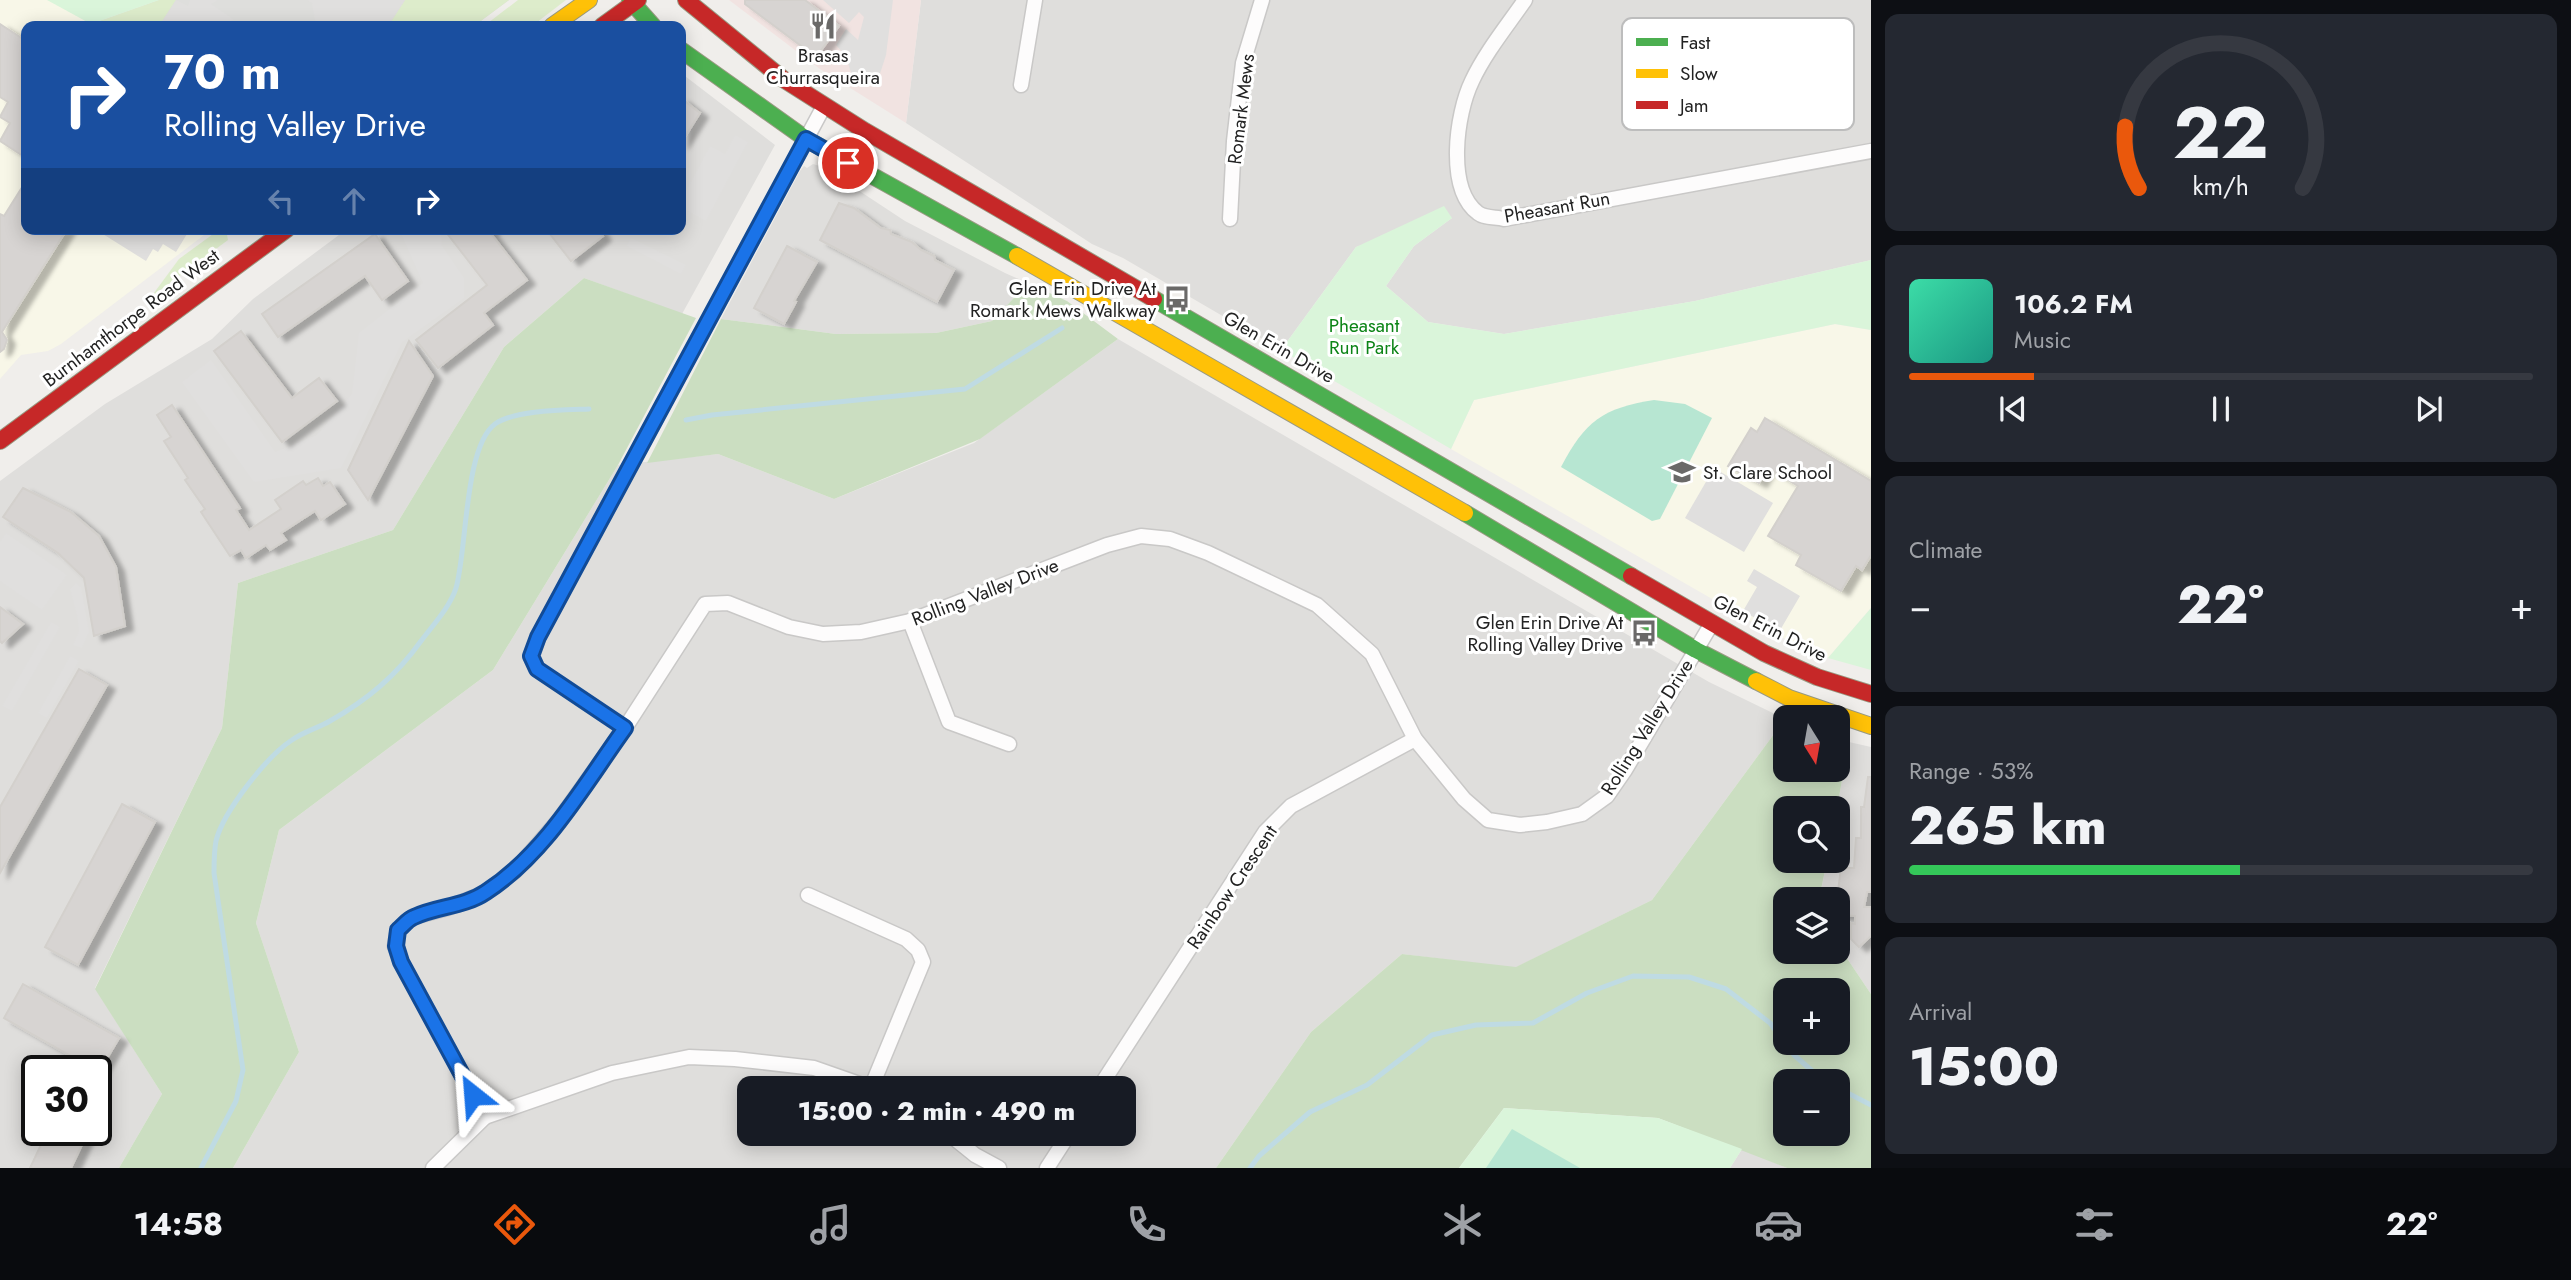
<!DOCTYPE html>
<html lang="en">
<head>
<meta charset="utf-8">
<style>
  :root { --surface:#171b24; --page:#242831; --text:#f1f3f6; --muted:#9ea1a6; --line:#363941; --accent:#ea580c }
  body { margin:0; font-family:Jost,sans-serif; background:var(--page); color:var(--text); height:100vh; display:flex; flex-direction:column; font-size:26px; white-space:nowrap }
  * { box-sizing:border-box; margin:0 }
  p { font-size:23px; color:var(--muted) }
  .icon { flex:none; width:38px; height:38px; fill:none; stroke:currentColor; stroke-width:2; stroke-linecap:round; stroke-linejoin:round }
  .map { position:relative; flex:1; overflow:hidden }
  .sheet { display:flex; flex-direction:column; gap:14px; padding:14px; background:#0d0f14; width:700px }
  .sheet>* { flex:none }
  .guide { position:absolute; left:21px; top:21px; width:665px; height:214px; border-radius:14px; box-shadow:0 4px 18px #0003; background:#1a4fa0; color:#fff; overflow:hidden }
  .needle { width:46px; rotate:169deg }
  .controls { position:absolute; left:1773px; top:705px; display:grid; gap:14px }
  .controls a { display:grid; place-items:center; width:77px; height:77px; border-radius:14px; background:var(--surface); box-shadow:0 4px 18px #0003; font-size:35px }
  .speed { position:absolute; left:21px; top:1055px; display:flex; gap:14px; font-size:35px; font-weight:700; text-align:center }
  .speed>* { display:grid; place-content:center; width:91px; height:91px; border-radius:50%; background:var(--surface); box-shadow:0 4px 18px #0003; line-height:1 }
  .speed .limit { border:4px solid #111; border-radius:10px; background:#fff; color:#111 }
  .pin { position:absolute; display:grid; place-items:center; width:60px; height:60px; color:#fff; margin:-30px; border:4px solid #fff; border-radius:50%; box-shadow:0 2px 7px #0007 }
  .me { position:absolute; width:77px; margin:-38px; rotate:332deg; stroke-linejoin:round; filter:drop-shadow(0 0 5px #0008) }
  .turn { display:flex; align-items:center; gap:24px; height:147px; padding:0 28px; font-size:32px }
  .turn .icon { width:91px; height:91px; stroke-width:2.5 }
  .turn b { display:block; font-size:49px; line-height:60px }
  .lanes { display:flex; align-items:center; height:66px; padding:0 28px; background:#0003; justify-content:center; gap:35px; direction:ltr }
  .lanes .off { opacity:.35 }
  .big { font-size:52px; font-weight:800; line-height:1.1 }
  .sheet .widget { flex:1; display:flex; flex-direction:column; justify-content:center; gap:10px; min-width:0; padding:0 24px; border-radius:14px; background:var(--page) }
  .sheet .dial { align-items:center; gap:0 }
  .dial svg { height:182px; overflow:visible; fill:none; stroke:var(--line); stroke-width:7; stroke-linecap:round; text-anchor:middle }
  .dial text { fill:var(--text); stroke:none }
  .song { display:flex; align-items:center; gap:21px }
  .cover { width:84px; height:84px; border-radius:10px; background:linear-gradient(135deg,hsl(160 70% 55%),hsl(170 70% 35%)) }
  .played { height:7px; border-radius:4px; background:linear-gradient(90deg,var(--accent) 20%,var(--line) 20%) }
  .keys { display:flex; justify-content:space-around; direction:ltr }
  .heat { display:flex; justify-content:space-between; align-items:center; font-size:38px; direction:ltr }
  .charge { height:10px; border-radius:5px; background:linear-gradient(90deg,#34c759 53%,var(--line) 0) }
  .trip { position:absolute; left:737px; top:1076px; width:399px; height:70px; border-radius:14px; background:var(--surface); box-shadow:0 4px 18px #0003; font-weight:800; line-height:70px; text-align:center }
  .tab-bar { display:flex; height:112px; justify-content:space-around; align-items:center; background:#090b0e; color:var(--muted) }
  .tab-bar .icon { width:49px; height:49px }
  .tab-bar .current { color:var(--accent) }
  .tab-bar b { font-size:32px; color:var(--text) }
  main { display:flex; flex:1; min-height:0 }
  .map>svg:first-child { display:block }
  .residential { fill:#dfdedc; fill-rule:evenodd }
  .commercial { fill:#f1e3e1 }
  .education { fill:#f8f7e8 }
  .religious { fill:#dededc }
  .grass { fill:#ddeccb }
  .forest { fill:#cbdec1; fill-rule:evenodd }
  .park { fill:#daf5da }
  .pitch { fill:#b7e6d2 }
  .parking { fill:#e0dfde }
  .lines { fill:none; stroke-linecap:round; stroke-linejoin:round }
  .stream { stroke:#bfdbe3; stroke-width:5 }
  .building { fill:#d7d4d2; stroke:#d3d0cc; stroke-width:2; filter:url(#shadow) }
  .street-casing { stroke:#c9c8c7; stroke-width:17 }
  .fast-casing { stroke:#999a82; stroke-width:18 }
  .slow-casing { stroke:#999a82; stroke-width:18 }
  .jam-casing { stroke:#999a82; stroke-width:18 }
  .street { stroke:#fdfcfc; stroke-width:14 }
  .fast { stroke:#4caf50; stroke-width:16 }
  .slow { stroke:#ffc107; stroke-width:16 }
  .jam { stroke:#c62828; stroke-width:16 }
  .route-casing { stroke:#114b97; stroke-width:18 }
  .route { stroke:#1a73e8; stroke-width:12 }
  .labels { text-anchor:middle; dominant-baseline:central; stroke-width:6; stroke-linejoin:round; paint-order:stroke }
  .poi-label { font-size:19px; fill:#222; stroke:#fff; text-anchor:end }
  .street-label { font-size:19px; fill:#222; stroke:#fff }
  .park-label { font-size:19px; fill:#0c8416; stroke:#fff }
  .key { fill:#fff; stroke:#bdbdbd; stroke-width:2 }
  .key-label { font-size:19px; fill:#222 }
</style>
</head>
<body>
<main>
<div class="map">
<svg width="1871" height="1168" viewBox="0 0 1871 1168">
  <defs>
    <filter id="shadow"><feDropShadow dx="8" dy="4.5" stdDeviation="2" flood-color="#0004"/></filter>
  </defs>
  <rect width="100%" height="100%" fill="#f0eeeb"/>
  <g class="residential">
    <path d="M921,0H1871V260L1695,301L1504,334L1428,322L1386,286L1414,246L1452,218L1356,247L1281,350L1123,258L1092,244L906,123Z"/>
    <path d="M681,73L775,145L682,314L584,278L504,347L393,530L238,583L222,728L95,988L162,1094L119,1168H0V481L105,404L212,339L253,299L347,229H681ZM37,1071H96V1130H37Z"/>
    <path d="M813,164L823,167L905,221L1005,273L1028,283L992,321L936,333L836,334L721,319L800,171L804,166L807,168Z"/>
    <path d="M1118,339L1709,682L1785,719L1652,900L1515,968L1402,954L1311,1032L1216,1168H233L299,1052L256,923L279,830L493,670L618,465L718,454L834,499L974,443ZM749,1088H1124V1134H749Z"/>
    <path d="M1849,742L1871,747V994L1838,945V900H1819L1827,861H1838L1837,808Z"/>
    <path d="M1742,1149L1787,1168H1730Z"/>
  </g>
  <path class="commercial" d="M729,0H921L906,123L820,69Z"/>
  <g class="education">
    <path d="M0,0H50L94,26H26V229H212L61,344L48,351L21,355L0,379Z"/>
    <path d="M1835,324L1871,330V608L1828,658L1768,631L1451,449L1474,400Z"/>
  </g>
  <path class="religious" d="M159,0H509L474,26H94L91,24Z"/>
  <g class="grass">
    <path d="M159,0H176L159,26H94L91,24Z"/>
    <path d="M405,0H509L474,26H388Z"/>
    <path d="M518,0H566L532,26H484Z"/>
    <path d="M220,229H226L228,240L151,297L179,259Z"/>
  </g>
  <g class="forest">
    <path d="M584,278L696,318L618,465L493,670L279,830L256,923L299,1052L233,1168H119L162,1094L95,989L222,728L238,583L393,530L504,347Z"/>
    <path d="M1028,283L1067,301L1118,339L980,439L834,499L718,454L647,463L721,319L836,334L936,333L992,321Z"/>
    <path d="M1785,719V770H1838V738L1849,742L1837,808H1785V861H1827L1819,899L1785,900V952H1838V945L1871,994V1168H1787L1658,1118L1504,1108L1459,1168H1216L1311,1032L1402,954L1516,967L1652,900ZM1785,990H1838V1043H1785ZM1785,1082H1838V1134H1785Z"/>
  </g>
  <g class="park">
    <path d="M47,0H159L91,24Z"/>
    <path d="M1444,206L1452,218L1414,246L1386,286L1428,322L1504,334L1695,301L1871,260V330L1835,324L1474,400L1451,449L1281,350L1356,247Z"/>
    <path d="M1871,608V670L1828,658Z"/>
    <path d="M1504,1108L1658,1118L1742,1149L1730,1168H1459Z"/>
  </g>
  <g class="pitch">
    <path d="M1654,400L1685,404L1712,418L1660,519L1652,521L1561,467C1585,421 1603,408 1654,400Z"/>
    <path d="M1512,1129L1580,1168H1486Z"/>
  </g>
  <g class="parking">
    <path d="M176,0L188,6L190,0H218L211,4L233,19L229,26H159Z"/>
    <path d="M307,0H405L388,26H316L312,3Z"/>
    <path d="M823,0H893L886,55L876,86L852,76L846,56L836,45L846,29L858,40L864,17L859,12L849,23Z"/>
    <path d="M735,135L748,142L706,221L681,207V200L710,146L725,154Z"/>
    <path d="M100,229H190L176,252L163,244L158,252L153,249L146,261L98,231Z"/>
    <path d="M399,229H441L442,246L464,278V298L402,342L341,468L254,482L182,382L211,360L275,452L317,435L352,394L359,333L423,283Z"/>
    <path d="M631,238L686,265L681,274L627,246Z"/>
    <path d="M1714,468L1773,503L1744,552L1685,518Z"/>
    <path d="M6,533L67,575L42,610L0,581V542Z"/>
    <path d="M1754,569L1800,596L1779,632L1743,611L1757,587L1747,581Z"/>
    <path d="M76,583L81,587L89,632L82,648L73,645L79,631L77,615L70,589Z"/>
    <path d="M51,622L60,627L12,711L2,706Z"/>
    <path d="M70,656L79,661L47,718L38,713Z"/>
  </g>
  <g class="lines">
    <g class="stream">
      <path d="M686,420L712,415L965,389L1062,328"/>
      <path d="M1838,1088L1871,1105"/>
      <path d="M201,1168L236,1101L243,1070L214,873C214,863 214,851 216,841C223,812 267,756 292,740C303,732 318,728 330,721C367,700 396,676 421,641C433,625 450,607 456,588C467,551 464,447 495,424C515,410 565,410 589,409"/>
      <path d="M1250,1168L1259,1156L1310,1112L1367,1085L1432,1035L1476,1025L1533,1023L1587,993L1633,976L1689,977L1726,989L1770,1023L1794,1055L1825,1082"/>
    </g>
  </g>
  <g class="building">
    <path d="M745,0H805L839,26L816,57L745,4Z"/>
    <path d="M0,24L26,41V158L0,141L10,123L0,117L8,102L0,97Z"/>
    <path d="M681,98L700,113L681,143Z"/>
    <path d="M26,181V229H67L2,332L7,340L4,349L0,352V214L4,216Z"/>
    <path d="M839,203L854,208L881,228L890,230L891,234L912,242L921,250L934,256L935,260L954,270L937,302L820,240Z"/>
    <path d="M449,229H491L489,231L527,280L484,313L493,325L438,368L416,340L487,285L446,232Z"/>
    <path d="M546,229H598L603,236L571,261Z"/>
    <path d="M375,234L408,281L382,300L365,276L278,337L262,314Z"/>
    <path d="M787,246L817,262L794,301L796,302L784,324L754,308Z"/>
    <path d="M241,331L292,398L319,378L337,401L282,442L214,351Z"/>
    <path d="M409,341L433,376L368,500L348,470Z"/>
    <path d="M172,405L240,508L236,510L249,530L281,509L275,500L303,481L306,485L318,478L323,486L330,482L345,504L321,520L315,511L281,533L286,540L270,550L266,545L246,558L241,550L230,556L201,512L205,509L185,480L188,478L164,441L171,437L157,415Z"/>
    <path d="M1765,418L1871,481V555L1862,570L1856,566L1841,591L1796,565L1801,555L1768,536L1798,486L1768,468L1759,483L1728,466L1751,428L1757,432Z"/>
    <path d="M23,488L71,512L99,536L116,567L125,626L94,636L84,578L58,553L3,517Z"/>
    <path d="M0,607L23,624L2,643L0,641Z"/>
    <path d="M79,669L107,685L0,873V807Z"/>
    <path d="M1868,777H1871V892H1867L1864,907H1871V936L1859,947L1851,939V923L1855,924V916L1838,915V900L1834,899H1837L1841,868H1854L1856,838H1861V807H1864Z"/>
    <path d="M122,804L155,822L78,965L45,947Z"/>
    <path d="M23,984L119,1038L99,1072L4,1018Z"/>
    <path d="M48,1130H89L71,1168H30Z"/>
  </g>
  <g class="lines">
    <g class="street-casing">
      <g id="street">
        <path d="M1525,0C1507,26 1485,53 1472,81C1456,114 1446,189 1478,213C1484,218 1496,217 1504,219L1871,151"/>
        <path d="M1021,85L1035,0"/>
        <path d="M1230,219L1234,141L1243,63L1262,0"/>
        <path d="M910,621L949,722L1009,744"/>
        <path d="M625,728L537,669L532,656L538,637L824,106"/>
        <path d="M808,895L906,939L918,950L923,962L871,1088"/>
        <path d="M1099,1088L1265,832L1291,806L1415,739"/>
        <path d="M485,1117L401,962L395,946L398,930L413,917L447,908L483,894L515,871L560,819L625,728L705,604L728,603L789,627L823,634L861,632L910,621L1107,545L1141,536L1170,539L1208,553L1317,605L1372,654L1415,739L1464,799L1488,820L1520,825L1547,822L1582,814L1607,796L1625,770L1712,623"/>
        <path d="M949,1134L975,1155L999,1168"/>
        <path d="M433,1168L485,1117L612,1073L689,1057L735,1059L814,1068L871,1088"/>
        <path d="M1047,1168L1069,1134"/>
      </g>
    </g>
    <g class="fast-casing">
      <g id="fast">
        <path d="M630,0L653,26"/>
        <path d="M681,50L806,139L1017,256"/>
        <path d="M1154,299L1631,576"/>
        <path d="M1465,513L1696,650L1756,681"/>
      </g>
    </g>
    <g class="slow-casing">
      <g id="slow">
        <path d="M552,26L589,0"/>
        <path d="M1017,256L1465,513"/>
        <path d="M1756,681L1789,698L1871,726"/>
      </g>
    </g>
    <g class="jam-casing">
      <g id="jam">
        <path d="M686,0L783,79L865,131L1154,299"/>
        <path d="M602,26L638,0"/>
        <path d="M0,441L287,229"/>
        <path d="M1631,576L1764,653L1817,677L1871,694"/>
      </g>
    </g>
    <use href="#street" class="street"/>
    <use href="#fast" class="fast"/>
    <use href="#slow" class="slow"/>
    <use href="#jam" class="jam"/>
  </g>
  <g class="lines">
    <g class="route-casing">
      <path id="route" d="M473,1095L401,962L396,946L398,930C403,926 408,919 414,917C437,906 464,907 486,892C546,853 584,785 625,728L537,669L531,656L538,637L806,139L848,163"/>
    </g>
    <use href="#route" class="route"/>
  </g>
  <defs>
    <g id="restaurant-bare" transform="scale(2.1)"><path d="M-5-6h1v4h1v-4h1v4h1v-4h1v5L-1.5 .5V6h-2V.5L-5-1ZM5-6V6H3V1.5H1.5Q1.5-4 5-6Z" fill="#6a6968" stroke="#fff" stroke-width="2.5" paint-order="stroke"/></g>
    <g id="bus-bare" transform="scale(2.1)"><path d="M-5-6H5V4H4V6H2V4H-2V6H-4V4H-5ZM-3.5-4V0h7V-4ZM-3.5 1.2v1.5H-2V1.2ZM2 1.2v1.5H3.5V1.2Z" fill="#6a6968" stroke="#fff" stroke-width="2.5" paint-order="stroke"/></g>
    <g id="school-bare" transform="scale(2.1)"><path d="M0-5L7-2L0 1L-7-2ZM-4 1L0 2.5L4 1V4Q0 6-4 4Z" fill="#6a6968" stroke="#fff" stroke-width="2.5" paint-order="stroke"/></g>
  </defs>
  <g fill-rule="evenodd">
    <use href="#restaurant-bare" x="823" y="26"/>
    <use href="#bus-bare" x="1177" y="299"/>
    <use href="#school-bare" x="1682" y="472"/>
    <use href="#bus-bare" x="1644" y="633"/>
  </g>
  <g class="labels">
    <g class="poi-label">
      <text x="823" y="55" text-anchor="middle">Brasas<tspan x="823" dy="22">Churrasqueira</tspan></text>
      <text x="1156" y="288">Glen Erin Drive At<tspan x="1156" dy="22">Romark Mews Walkway</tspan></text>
      <text x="1703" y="472" text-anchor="start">St. Clare School</text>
      <text x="1623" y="622">Glen Erin Drive At<tspan x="1623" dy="22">Rolling Valley Drive</tspan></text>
    </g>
    <g class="street-label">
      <text transform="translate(1241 109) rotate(-83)">Romark Mews</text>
      <text transform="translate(1557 207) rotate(-10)">Pheasant Run</text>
      <text transform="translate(131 318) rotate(-37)">Burnhamthorpe Road West</text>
      <text transform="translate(1279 347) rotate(30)">Glen Erin Drive</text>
      <text transform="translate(985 592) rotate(-21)">Rolling Valley Drive</text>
      <text transform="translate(1770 628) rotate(27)">Glen Erin Drive</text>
      <text transform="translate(1647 727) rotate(-58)">Rolling Valley Drive</text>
      <text transform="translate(1232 887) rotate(-56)">Rainbow Crescent</text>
    </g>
    <g class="park-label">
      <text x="1364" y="325">Pheasant<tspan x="1364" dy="22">Run Park</tspan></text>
    </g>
  </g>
  <rect x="1622" y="18" width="232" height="112" rx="10" class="key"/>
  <rect x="1636" y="38" width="32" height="8" fill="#4caf50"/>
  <rect x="1636" y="69" width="32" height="9" fill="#ffc107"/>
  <rect x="1636" y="101" width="32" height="8" fill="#c62828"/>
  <g class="key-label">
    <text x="1680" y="49">Fast</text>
    <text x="1680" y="80">Slow</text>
    <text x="1680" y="112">Jam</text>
  </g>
</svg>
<div class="controls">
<a><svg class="needle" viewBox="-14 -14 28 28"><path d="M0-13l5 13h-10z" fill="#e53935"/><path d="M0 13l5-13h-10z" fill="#9ea1a6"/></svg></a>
<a><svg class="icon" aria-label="search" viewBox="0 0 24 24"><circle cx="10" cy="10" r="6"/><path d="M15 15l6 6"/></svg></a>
<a><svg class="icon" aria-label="layers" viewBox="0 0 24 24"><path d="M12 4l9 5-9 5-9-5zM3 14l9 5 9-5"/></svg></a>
<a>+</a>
<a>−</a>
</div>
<div class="speed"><div class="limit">30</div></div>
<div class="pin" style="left:848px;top:163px;background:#d93025"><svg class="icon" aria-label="arrive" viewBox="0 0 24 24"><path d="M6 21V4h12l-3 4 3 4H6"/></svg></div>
<svg class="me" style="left:473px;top:1095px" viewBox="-20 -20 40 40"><path d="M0-17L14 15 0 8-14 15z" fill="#1a73e8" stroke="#fff" stroke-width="4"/></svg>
<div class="trip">15:00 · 2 min · 490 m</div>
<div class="guide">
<div class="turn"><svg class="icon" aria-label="right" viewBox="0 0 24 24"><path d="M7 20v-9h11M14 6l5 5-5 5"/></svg><div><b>70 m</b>Rolling Valley Drive</div></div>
<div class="lanes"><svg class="icon off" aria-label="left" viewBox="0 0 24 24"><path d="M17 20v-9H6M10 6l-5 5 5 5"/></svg><svg class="icon off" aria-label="ahead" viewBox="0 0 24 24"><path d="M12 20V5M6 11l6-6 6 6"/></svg><svg class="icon" aria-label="right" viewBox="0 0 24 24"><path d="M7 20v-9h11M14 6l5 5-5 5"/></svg></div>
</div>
</div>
<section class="sheet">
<div class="widget dial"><svg viewBox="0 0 100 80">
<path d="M14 69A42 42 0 1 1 86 69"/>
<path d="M14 69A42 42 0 0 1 8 42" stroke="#ea580c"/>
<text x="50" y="56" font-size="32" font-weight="700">22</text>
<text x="50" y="72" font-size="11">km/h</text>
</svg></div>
<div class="widget">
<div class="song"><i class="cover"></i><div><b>106.2 FM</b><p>Music</p></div></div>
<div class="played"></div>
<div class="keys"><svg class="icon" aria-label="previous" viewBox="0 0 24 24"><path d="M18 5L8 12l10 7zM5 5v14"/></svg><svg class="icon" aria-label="pause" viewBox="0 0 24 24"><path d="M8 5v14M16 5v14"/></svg><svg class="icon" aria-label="next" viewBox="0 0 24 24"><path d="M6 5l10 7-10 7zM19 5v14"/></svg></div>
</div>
<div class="widget"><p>Climate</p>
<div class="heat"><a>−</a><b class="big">22°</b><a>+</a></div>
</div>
<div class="widget"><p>Range · 53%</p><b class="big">265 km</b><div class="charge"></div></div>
<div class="widget"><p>Arrival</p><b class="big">15:00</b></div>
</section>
</main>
<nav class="tab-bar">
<b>14:58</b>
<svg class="icon current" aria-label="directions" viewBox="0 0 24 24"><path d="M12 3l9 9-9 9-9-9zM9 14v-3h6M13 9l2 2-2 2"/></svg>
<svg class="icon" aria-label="music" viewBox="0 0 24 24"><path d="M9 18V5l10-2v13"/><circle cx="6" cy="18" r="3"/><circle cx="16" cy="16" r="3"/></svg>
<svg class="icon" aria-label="phone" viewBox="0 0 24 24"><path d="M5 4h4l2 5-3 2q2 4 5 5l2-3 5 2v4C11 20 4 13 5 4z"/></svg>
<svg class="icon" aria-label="climate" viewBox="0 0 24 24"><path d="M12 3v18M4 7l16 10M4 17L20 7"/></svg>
<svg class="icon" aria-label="car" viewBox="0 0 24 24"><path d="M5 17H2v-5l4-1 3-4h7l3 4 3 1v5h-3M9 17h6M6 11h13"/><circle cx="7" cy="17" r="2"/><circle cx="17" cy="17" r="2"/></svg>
<svg class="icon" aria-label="filters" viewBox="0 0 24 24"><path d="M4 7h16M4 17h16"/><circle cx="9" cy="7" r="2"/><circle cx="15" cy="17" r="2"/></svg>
<b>22°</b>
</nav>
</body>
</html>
